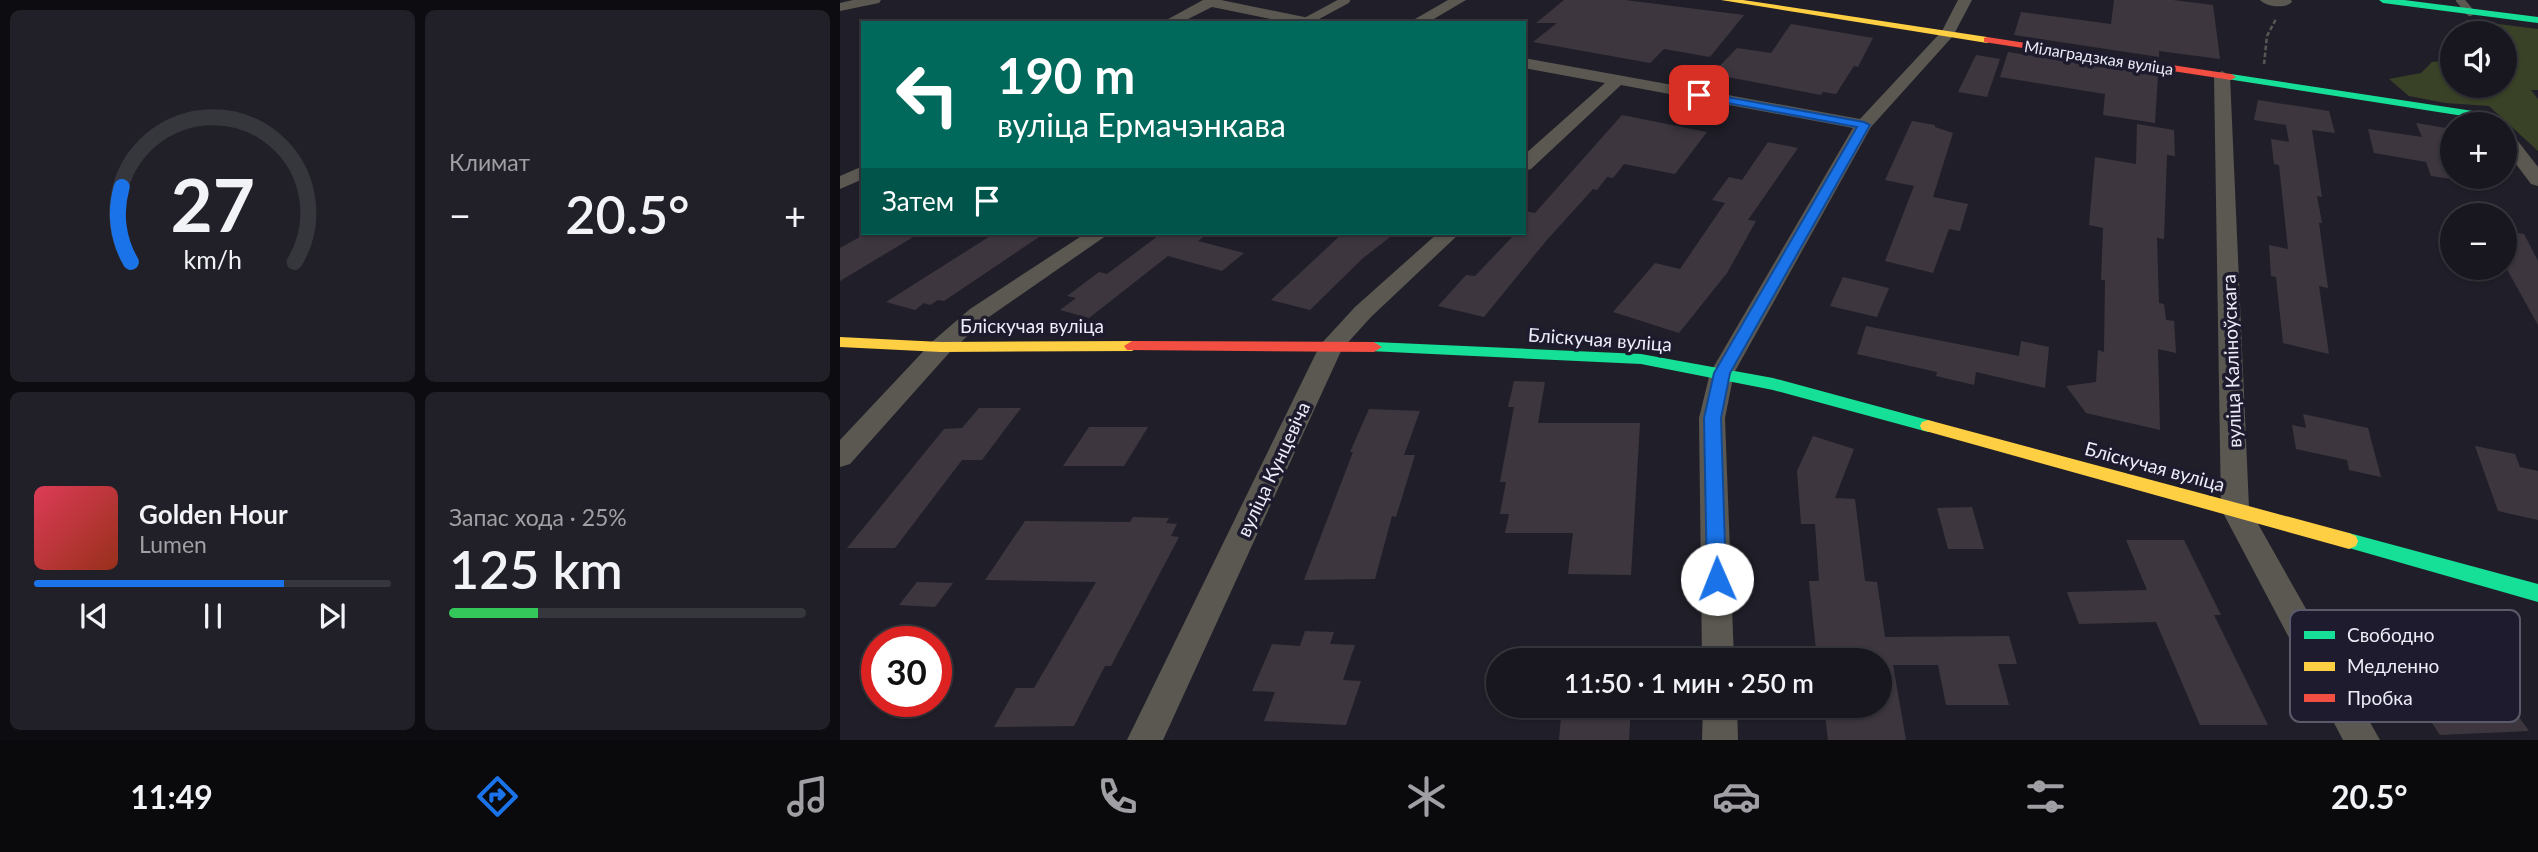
<!DOCTYPE html>
<html lang="ru">
<head>
<meta charset="utf-8">
<style>
  :root { --surface:#18171f; --page:#212028; --text:#f1f3f6; --muted:#9f9fa4; --line:#36363d; --accent:#1a73e8 }
  body { margin:0; font-family:Lato,sans-serif; background:var(--page); color:var(--text); height:100vh; display:flex; flex-direction:column; font-size:26px; white-space:nowrap }
  * { box-sizing:border-box; margin:0 }
  p { font-size:23px; color:var(--muted) }
  .icon { flex:none; width:38px; height:38px; fill:none; stroke:currentColor; stroke-width:2; stroke-linecap:round; stroke-linejoin:round }
  .map { position:relative; flex:1; overflow:hidden }
  .side { display:flex; flex-direction:column; gap:10px; padding:10px; background:#0d0d11; width:840px }
  .side>* { flex:none }
  .guide { position:absolute; left:21px; top:21px; width:665px; height:214px; border-radius:0px; box-shadow:0 2px 5px #0004,0 0 0 2px var(--line); background:#00695c; color:#fff; overflow:hidden }
  .tools { position:absolute; left:1600px; top:21px; display:grid; gap:14px }
  .tools a { display:grid; place-items:center; width:77px; height:77px; border-radius:50%; background:var(--surface); box-shadow:0 2px 5px #0004,0 0 0 2px var(--line); font-size:35px }
  .speed { position:absolute; left:21px; top:626px; display:flex; gap:14px; font-size:35px; font-weight:700; text-align:center }
  .speed>* { display:grid; place-content:center; width:91px; height:91px; border-radius:50%; background:var(--surface); box-shadow:0 2px 5px #0004,0 0 0 2px var(--line); line-height:1 }
  .speed .limit { border:10px solid #d22; background:#fff; color:#111 }
  .pin { position:absolute; display:grid; place-items:center; width:60px; height:60px; color:#fff; margin:-30px; border-radius:14px; box-shadow:0 4px 10px #0006 }
  .me { position:absolute; width:77px; margin:-38px; rotate:359deg; stroke-linejoin:round; filter:drop-shadow(0 0 5px #0008) }
  .turn { display:flex; align-items:center; gap:24px; height:147px; padding:0 21px; font-size:32px }
  .turn .icon { width:91px; height:91px; stroke-width:2.5 }
  .turn b { display:block; font-size:49px; line-height:60px }
  .then { display:flex; align-items:center; height:66px; padding:0 21px; background:#0003; gap:14px; font-size:26px }
  .big { font-size:52px; font-weight:600; line-height:1.1 }
  .side .tile { flex:1; display:flex; flex-direction:column; justify-content:center; gap:10px; min-width:0; padding:0 24px; border-radius:10px; background:var(--page) }
  .side .dial { align-items:center; gap:0 }
  .dial svg { height:182px; overflow:visible; fill:none; stroke:var(--line); stroke-width:7; stroke-linecap:round; text-anchor:middle }
  .dial text { fill:var(--text); stroke:none }
  .song { display:flex; align-items:center; gap:21px }
  .cover { width:84px; height:84px; border-radius:10px; background:linear-gradient(135deg,hsl(350 70% 55%),hsl(10 70% 35%)) }
  .played { height:7px; border-radius:4px; background:linear-gradient(90deg,var(--accent) 70%,var(--line) 70%) }
  .keys { display:flex; justify-content:space-around; direction:ltr }
  .heat { display:flex; justify-content:space-between; align-items:center; font-size:38px; direction:ltr }
  .charge { height:10px; border-radius:5px; background:linear-gradient(90deg,#34c759 25%,var(--line) 0) }
  .side .tiles { flex:1; display:grid; gap:10px; grid-template-columns:repeat(2,1fr) }
  .trip { position:absolute; left:646px; top:648px; width:406px; height:70px; border-radius:35px; background:var(--surface); box-shadow:0 2px 5px #0004,0 0 0 2px var(--line); font-weight:600; line-height:70px; text-align:center }
  .tab-bar { display:flex; height:112px; justify-content:space-around; align-items:center; background:#0a090c; color:var(--muted) }
  .tab-bar .icon { width:49px; height:49px }
  .tab-bar .active { color:var(--accent) }
  .tab-bar b { font-size:32px; color:var(--text) }
  main { display:flex; flex:1; min-height:0 }
  .map>svg:first-child { display:block }
  .green { fill:#394226 }
  .building { fill:#3d363f }
  .lines { fill:none; stroke-linecap:round; stroke-linejoin:round }
  .path { stroke:#595654; stroke-width:2.5; stroke-dasharray:4.5 2.5; stroke-linecap:butt }
  .lane { stroke:#5b5851; stroke-width:8 }
  .street { fill:#5b5851; fill-rule:evenodd }
  .fast { fill:#16e098; fill-rule:evenodd }
  .slow { fill:#ffcf43; fill-rule:evenodd }
  .jam { fill:#f24e42; fill-rule:evenodd }
  .route { fill:#1a73e8; stroke:#114b97; stroke-width:2 }
  .labels { text-anchor:middle; dominant-baseline:central; stroke-width:7; stroke-linejoin:round; paint-order:stroke }
  .far-street-label { font-size:16px; fill:#ededf9; stroke:#1d1b2d }
  .street-label { font-size:19px; fill:#ededf9; stroke:#1d1b2d }
  .key { fill:#1d1b2d; stroke:#5b5a6a; stroke-width:2 }
  .key-label { font-size:19px; fill:#ededf9 }
</style>
</head>
<body>
<main>
<section class="side">
<div class="tiles">
<div class="tile dial"><svg viewBox="0 0 100 80">
<path d="M14 69A42 42 0 1 1 86 69"/>
<path d="M14 69A42 42 0 0 1 10 36" stroke="#1a73e8"/>
<text x="50" y="56" font-size="32" font-weight="700">27</text>
<text x="50" y="72" font-size="11">km/h</text>
</svg></div>
<div class="tile"><p>Климат</p>
<div class="heat"><a>−</a><b class="big">20.5°</b><a>+</a></div>
</div>
<div class="tile">
<div class="song"><i class="cover"></i><div><b>Golden Hour</b><p>Lumen</p></div></div>
<div class="played"></div>
<div class="keys"><svg class="icon" aria-label="previous" viewBox="0 0 24 24"><path d="M18 5L8 12l10 7zM5 5v14"/></svg><svg class="icon" aria-label="pause" viewBox="0 0 24 24"><path d="M8 5v14M16 5v14"/></svg><svg class="icon" aria-label="next" viewBox="0 0 24 24"><path d="M6 5l10 7-10 7zM19 5v14"/></svg></div>
</div>
<div class="tile"><p>Запас хода · 25%</p><b class="big">125 km</b><div class="charge"></div></div>
</div>
</section>
<div class="map">
<svg width="1698" height="740" viewBox="0 0 1698 740">
  <rect width="100%" height="100%" fill="#201f29"/>
  <path class="green" d="M1626,20L1698,29V90H1691L1698,99V151L1649,106L1605,103L1569,96L1549,79L1581,73L1592,62L1612,60V86H1664V33H1626Z"/>
  <g class="building">
    <path d="M724,0H785L904,15L870,57L824,49L810,63L693,42L717,23H696Z"/>
    <path d="M1274,0H1333L1373,5L1380,59L1319,51V57L1174,35L1181,12L1271,24Z"/>
    <path d="M951,24L1033,38L1018,67L1014,66L996,94L983,92L981,95L872,74L897,48L931,53Z"/>
    <path d="M1168,52L1318,75L1315,123L1263,115L1265,94L1160,77Z"/>
    <path d="M1136,55L1160,59L1147,97L1118,92Z"/>
    <path d="M1418,100L1489,111L1495,133L1472,130L1482,197L1477,196L1482,223H1479L1488,288L1479,286L1489,354L1443,343L1436,277L1431,276L1429,245L1448,249L1439,165L1434,164L1431,139L1449,142L1446,125L1414,120Z"/>
    <path d="M782,115L867,132L835,174L784,164L773,178L767,177L757,190L753,189L706,241L644,317L598,306L626,275L635,276L676,233H684V211L695,213Z"/>
    <path d="M1072,121L1095,125V127L1113,133L1093,197L1128,204L1120,231L1109,229L1093,273L1045,261L1074,186L1045,180Z"/>
    <path d="M1576,123L1612,129V179L1591,176L1586,162L1534,153L1528,129L1582,137Z"/>
    <path d="M1297,124L1334,130L1335,156L1327,155L1324,239L1317,238L1319,303L1324,304L1326,320L1334,321L1336,353L1318,349L1320,430L1246,413L1226,386L1256,382L1258,350L1264,352L1265,280H1261L1263,228L1249,225L1255,157L1296,164Z"/>
    <path d="M928,142L958,148L908,220L916,221L887,273L839,333L773,312L815,263L840,269L885,203L872,200L889,177L902,180Z"/>
    <path d="M1664,231L1684,234L1698,261V325L1664,264Z"/>
    <path d="M27,233H80L0,281V248Z"/>
    <path d="M155,233H205L104,301L98,300L90,305L84,303L75,310L46,302Z"/>
    <path d="M322,233H369L358,241L404,253L382,271L328,256L249,318L220,310L236,298L227,296L259,272L267,274Z"/>
    <path d="M503,233H555L522,259L470,310L431,300Z"/>
    <path d="M1003,277L1049,288L1037,317L990,306Z"/>
    <path d="M1026,326L1179,356L1181,341L1209,347L1205,388L1136,372L1134,385L1096,376L1097,372L1017,354Z"/>
    <path d="M674,381L705,382L698,423H800L791,575L728,574L733,533H665L669,514H660L666,482H660L674,407H668Z"/>
    <path d="M139,408H181L142,460H122L55,548H7L104,429L122,428Z"/>
    <path d="M529,409L580,411L564,455H575L556,517L552,516L535,579L464,580L513,452H510Z"/>
    <path d="M1463,414L1528,428L1541,477L1509,470L1507,460L1456,449L1452,425L1466,428Z"/>
    <path d="M249,427H308L284,466H223Z"/>
    <path d="M973,436L1014,449L995,498L1015,499L1025,581L1037,582L1045,637L1169,636L1177,664H1158L1169,705H1106L1098,665H1053L1066,740H988L984,705H1040V660H977L969,581H979L975,524H961L957,471Z"/>
    <path d="M1635,446L1675,454L1680,467L1698,471V520L1658,511Z"/>
    <path d="M1132,507L1144,549H1108L1097,508Z"/>
    <path d="M293,517L329,518L326,523L337,524L331,536L339,537L271,666H265L234,726L154,727L176,688H194L256,582L145,580L185,521L290,522Z"/>
    <path d="M1286,540H1344L1381,615H1374L1428,725H1360L1316,622L1239,624L1227,592L1307,590Z"/>
    <path d="M77,582L113,583L95,607L59,605Z"/>
    <path d="M465,631L494,632L490,644L515,645L503,680L521,681L506,725L424,721L435,692L412,691L432,644L460,646Z"/>
    <path d="M1647,659L1666,684H1655L1689,731L1600,735L1552,663Z"/>
    <path d="M722,705H791L789,740H719Z"/>
  </g>
  <g class="lines">
    <path class="path" d="M1424,64L1427,36L1436,19"/>
    <g class="lane">
      <path d="M1620,0L1630,12"/>
      <path d="M467,21L506,0"/>
    </g>
    <g class="street">
      <path d="M13,0H41L39,3L0,11V3Z"/>
      <path d="M363,0H381L474,19L481,23H451L372,7L340,23H321Z"/>
      <path d="M608,0H626L587,23H568Z"/>
      <path d="M1118,0H1132L1113,36L1031,127L894,373L885,418L894,660H862L859,418L870,373L1013,128L781,85L691,169L684,171V155L765,83L684,68V58L1020,119L1102,31Z"/>
      <path d="M1420,0H1451L1452,2C1445,9 1427,7 1420,0Z"/>
      <path d="M1382,71L1390,76L1409,508L1540,740H1503L1381,509L1374,76Z"/>
      <path d="M1664,130L1670,131L1698,167V186L1691,184L1664,148Z"/>
      <path d="M23,166V179L0,189V176Z"/>
      <path d="M246,233H270L146,319L109,353L10,464L0,467V440L93,341L130,309Z"/>
      <path d="M598,233H620L531,317L502,349L323,740H287L480,345L515,307Z"/>
      <path d="M863,705H897L898,740H862Z"/>
    </g>
    <g class="fast">
      <path d="M1539,0H1564L1698,17V23L1543,3Z"/>
      <path d="M1391,74L1633,111L1654,124H1641L1630,117L1387,79L1386,77Z"/>
      <path d="M534,342L801,354L933,378L1088,420L1094,422L1096,426L1094,430L1088,432L933,390L801,364L529,351L526,347L529,343Z"/>
      <path d="M1509,533L1698,584V602L1502,546L1500,541L1502,536Z"/>
    </g>
    <g class="slow">
      <path d="M881,0H903L1147,37L1152,40L1147,43Z"/>
      <path d="M0,337L101,342L292,341L300,346L292,351L101,352L0,347Z"/>
      <path d="M1088,420L1509,533L1516,536L1518,541L1516,546L1509,549L1082,430L1080,426L1082,422Z"/>
    </g>
    <g class="jam">
      <path d="M1147,37L1391,74L1396,77L1391,80L1144,42V38Z"/>
      <path d="M292,341L534,342L542,347L534,352L287,350L284,346Z"/>
    </g>
  </g>
  <path class="route" d="M859,92L1024,122L1030,125L890,373L881,418L886,579L884,585L877,587L870,585L867,579L864,418L874,373L1017,127L855,97V93Z"/>
  <g class="labels">
    <g class="far-street-label">
      <text transform="translate(1259 57) rotate(9)">Мілаградзкая вуліца</text>
    </g>
    <g class="street-label">
      <text x="192" y="325">Бліскучая вуліца</text>
      <text transform="translate(760 339) rotate(4)">Бліскучая вуліца</text>
      <text transform="translate(1391 361) rotate(-92)">вуліца Каліноўскага</text>
      <text transform="translate(1315 466) rotate(15)">Бліскучая вуліца</text>
      <text transform="translate(433 469) rotate(-65)">вуліца Кунцевіча</text>
    </g>
  </g>
  <rect x="1450" y="610" width="230" height="112" rx="10" class="key"/>
  <rect x="1464" y="631" width="31" height="8" fill="#16e098"/>
  <rect x="1464" y="662" width="31" height="9" fill="#ffcf43"/>
  <rect x="1464" y="694" width="31" height="8" fill="#f24e42"/>
  <g class="key-label">
    <text x="1507" y="642">Свободно</text>
    <text x="1507" y="673">Медленно</text>
    <text x="1507" y="705">Пробка</text>
  </g>
</svg>
<div class="tools">
<a><svg class="icon" aria-label="sound" viewBox="0 0 24 24"><path d="M4 9h4l5-4v14l-5-4H4zM17 9q2 3 0 6"/></svg></a>
<a>+</a>
<a>−</a>
</div>
<div class="speed"><div class="limit">30</div></div>
<div class="pin" style="left:859px;top:95px;background:#d93025"><svg class="icon" aria-label="arrive" viewBox="0 0 24 24"><path d="M6 21V4h12l-3 4 3 4H6"/></svg></div>
<svg class="me" style="left:877px;top:579px" viewBox="-20 -20 40 40"><circle r="19" fill="#fff"/><path d="M0-13L10 11 0 6-10 11z" fill="#1a73e8"/></svg>
<div class="trip">11:50 · 1 мин · 250 m</div>
<div class="guide">
<div class="turn"><svg class="icon" aria-label="left" viewBox="0 0 24 24"><path d="M17 20v-9H6M10 6l-5 5 5 5"/></svg><div><b>190 m</b>вуліца Ермачэнкава</div></div>
<div class="then">Затем<svg class="icon" aria-label="arrive" viewBox="0 0 24 24"><path d="M6 21V4h12l-3 4 3 4H6"/></svg></div>
</div>
</div>
</main>
<nav class="tab-bar">
<b>11:49</b>
<svg class="icon active" aria-label="directions" viewBox="0 0 24 24"><path d="M12 3l9 9-9 9-9-9zM9 14v-3h6M13 9l2 2-2 2"/></svg>
<svg class="icon" aria-label="music" viewBox="0 0 24 24"><path d="M9 18V5l10-2v13"/><circle cx="6" cy="18" r="3"/><circle cx="16" cy="16" r="3"/></svg>
<svg class="icon" aria-label="phone" viewBox="0 0 24 24"><path d="M5 4h4l2 5-3 2q2 4 5 5l2-3 5 2v4C11 20 4 13 5 4z"/></svg>
<svg class="icon" aria-label="climate" viewBox="0 0 24 24"><path d="M12 3v18M4 7l16 10M4 17L20 7"/></svg>
<svg class="icon" aria-label="car" viewBox="0 0 24 24"><path d="M5 17H2v-5l4-1 3-4h7l3 4 3 1v5h-3M9 17h6M6 11h13"/><circle cx="7" cy="17" r="2"/><circle cx="17" cy="17" r="2"/></svg>
<svg class="icon" aria-label="filters" viewBox="0 0 24 24"><path d="M4 7h16M4 17h16"/><circle cx="9" cy="7" r="2"/><circle cx="15" cy="17" r="2"/></svg>
<b>20.5°</b>
</nav>
</body>
</html>
